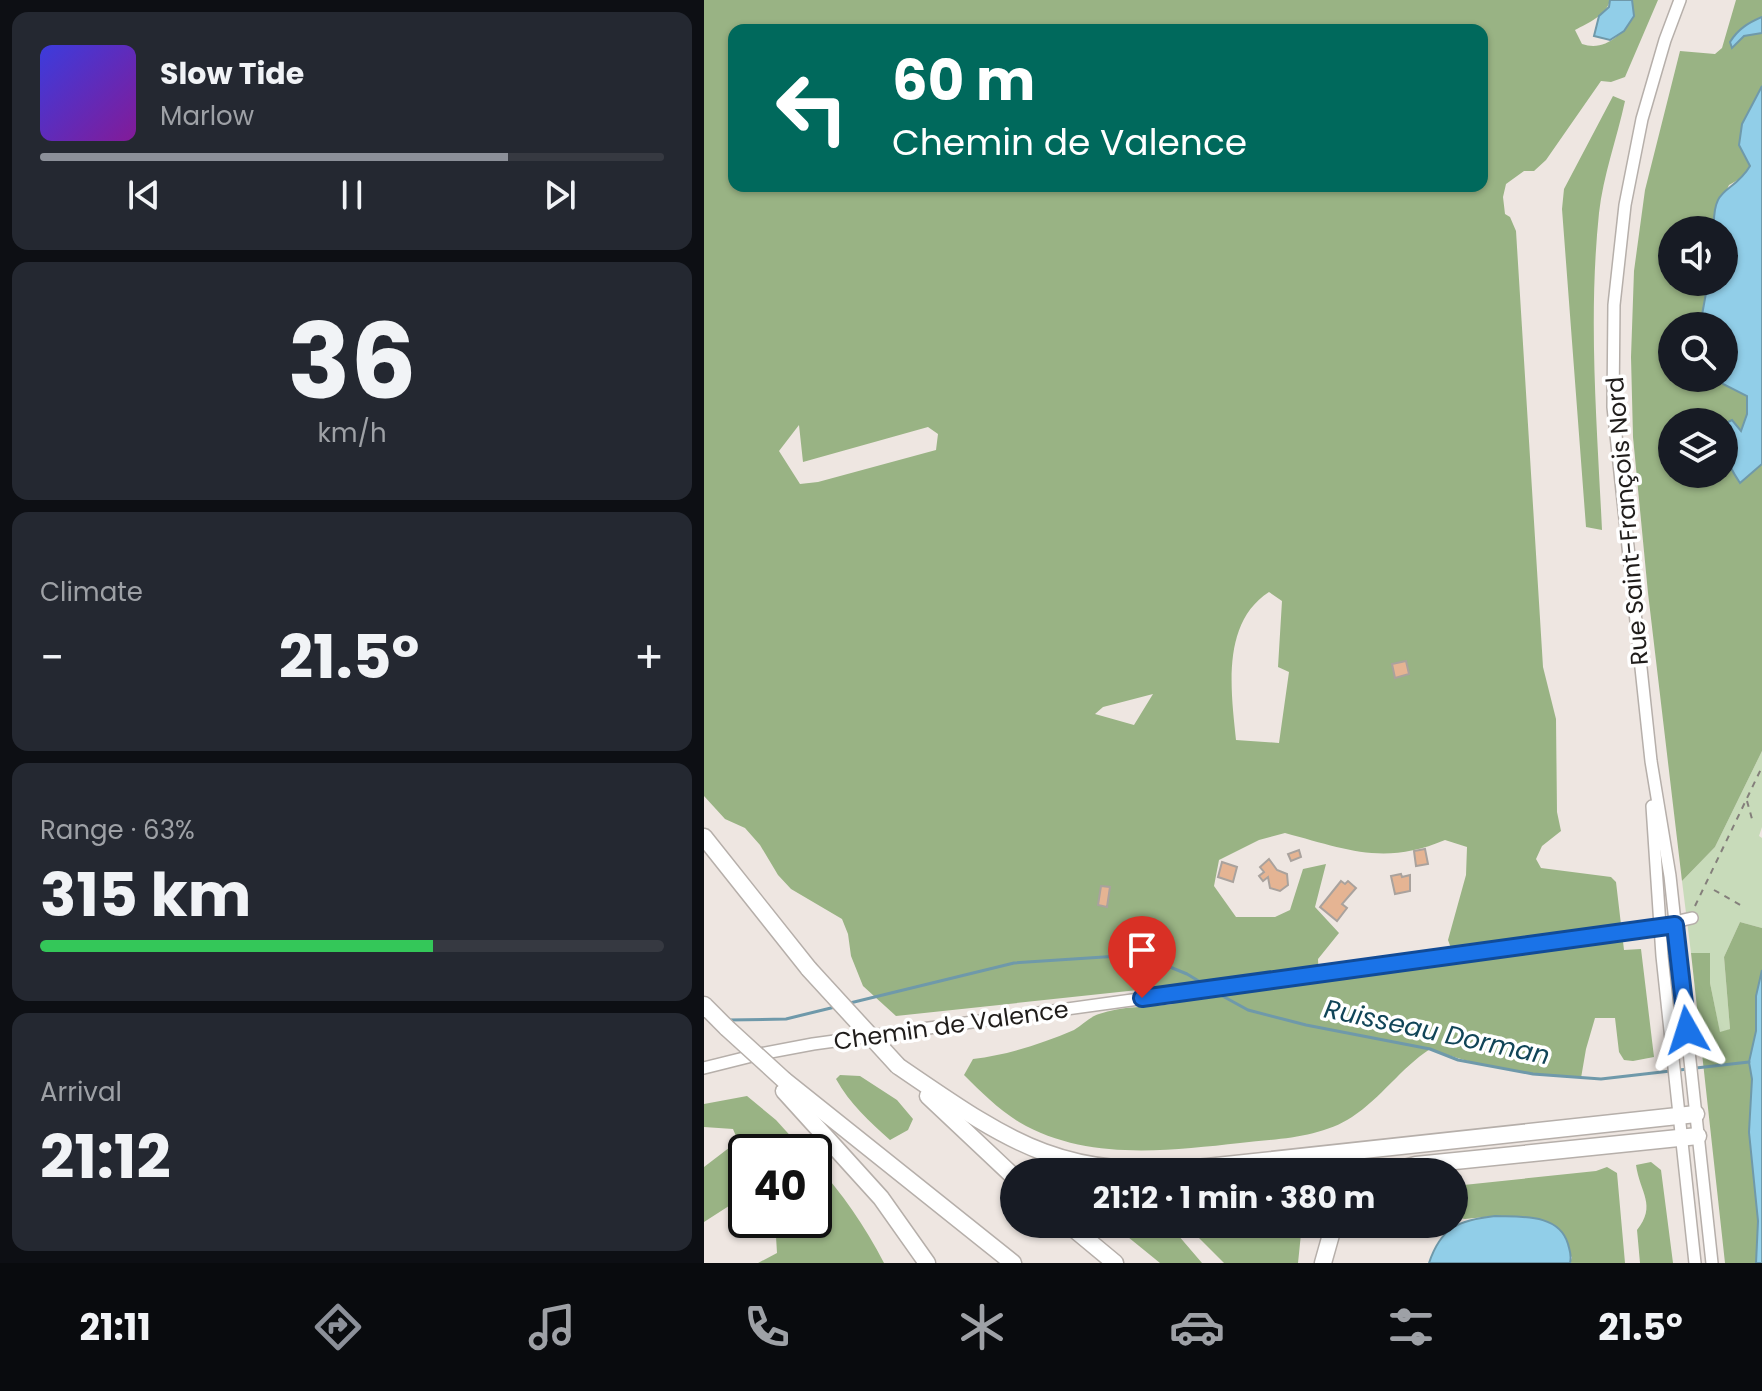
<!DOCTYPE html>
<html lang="en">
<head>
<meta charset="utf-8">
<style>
  :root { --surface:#171b24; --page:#242831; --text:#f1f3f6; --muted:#9ea1a6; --line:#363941; --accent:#8c9099 }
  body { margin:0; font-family:Poppins,sans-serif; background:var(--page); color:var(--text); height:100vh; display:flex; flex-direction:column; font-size:30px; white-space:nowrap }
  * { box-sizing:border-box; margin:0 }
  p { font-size:26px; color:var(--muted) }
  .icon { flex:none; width:44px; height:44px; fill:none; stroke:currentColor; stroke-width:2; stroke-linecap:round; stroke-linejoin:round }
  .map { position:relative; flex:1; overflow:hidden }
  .side { display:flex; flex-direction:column; gap:12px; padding:12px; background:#0d0f14; width:704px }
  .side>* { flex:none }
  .guide { position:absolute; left:24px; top:24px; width:760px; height:168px; border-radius:16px; box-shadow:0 2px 6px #0004; background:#00695c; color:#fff; overflow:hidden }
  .fabs { position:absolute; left:954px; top:216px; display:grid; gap:16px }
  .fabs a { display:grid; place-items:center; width:80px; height:80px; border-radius:50%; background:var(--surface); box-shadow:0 2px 6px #0004; font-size:40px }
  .speed { position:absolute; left:24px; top:1134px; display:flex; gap:16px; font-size:40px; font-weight:700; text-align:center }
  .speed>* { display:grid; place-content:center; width:104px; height:104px; border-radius:50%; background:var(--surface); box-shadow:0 2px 6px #0004; line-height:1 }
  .speed .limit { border:4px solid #111; border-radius:12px; background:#fff; color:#111 }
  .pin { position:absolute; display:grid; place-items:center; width:68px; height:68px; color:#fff; margin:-82px -34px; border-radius:50% 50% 50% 0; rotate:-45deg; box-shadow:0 0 8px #0007 }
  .pin .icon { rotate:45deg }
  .me { position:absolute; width:88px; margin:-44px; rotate:354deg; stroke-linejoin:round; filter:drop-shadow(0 0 6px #0008) }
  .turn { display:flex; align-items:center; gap:28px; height:168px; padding:0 32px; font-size:36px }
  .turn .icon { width:104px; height:104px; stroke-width:2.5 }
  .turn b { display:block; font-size:56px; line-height:68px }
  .big { font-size:60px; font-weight:700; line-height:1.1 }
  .side .card { flex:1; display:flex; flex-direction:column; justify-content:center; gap:12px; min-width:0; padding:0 28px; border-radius:16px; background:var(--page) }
  .side .dial { align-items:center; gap:0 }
  .dial b { font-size:104px; line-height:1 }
  .song { display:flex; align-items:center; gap:24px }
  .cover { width:96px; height:96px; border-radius:12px; background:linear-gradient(135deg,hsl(240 70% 55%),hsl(290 70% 35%)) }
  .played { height:8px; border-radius:4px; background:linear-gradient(90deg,var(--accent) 75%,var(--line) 75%) }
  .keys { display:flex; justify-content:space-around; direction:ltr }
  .heat { display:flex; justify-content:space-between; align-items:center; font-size:44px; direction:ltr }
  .charge { height:12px; border-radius:6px; background:linear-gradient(90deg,#34c759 63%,var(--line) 0) }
  .trip { position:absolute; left:296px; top:1158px; width:468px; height:80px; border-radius:40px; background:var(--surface); box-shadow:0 2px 6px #0004; font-weight:700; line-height:80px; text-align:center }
  .tabs { display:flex; height:128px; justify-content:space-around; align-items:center; background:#090b0e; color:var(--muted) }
  .tabs .icon { width:56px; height:56px }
  .tabs .active { color:var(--accent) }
  .tabs b { font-size:36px; color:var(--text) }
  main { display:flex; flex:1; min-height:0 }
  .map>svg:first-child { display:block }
  .green { fill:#c8dbba }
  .forest { fill:#99b384; fill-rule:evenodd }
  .water { fill:#91cee8; stroke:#6f99aa; stroke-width:2 }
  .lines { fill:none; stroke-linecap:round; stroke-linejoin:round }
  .stream { stroke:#6f99aa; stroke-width:3 }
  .building { fill:#e5b493; stroke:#a9a29d; stroke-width:2 }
  .minor-casing { stroke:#b6afaa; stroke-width:14 }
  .highway-casing { stroke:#b6afaa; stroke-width:19 }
  .path { stroke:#847f7b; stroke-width:2; stroke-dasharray:6 6; stroke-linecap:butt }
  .minor { stroke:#fff; stroke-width:11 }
  .highway { stroke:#fff; stroke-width:16 }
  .highway-bridge-casing { stroke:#b6afaa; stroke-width:19; stroke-linecap:butt }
  .highway-bridge { stroke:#fff; stroke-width:16 }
  .route-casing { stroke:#114b97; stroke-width:20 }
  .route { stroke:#1a73e8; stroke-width:14 }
  .labels { text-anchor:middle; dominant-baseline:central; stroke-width:7; stroke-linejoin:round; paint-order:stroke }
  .street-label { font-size:24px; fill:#201d1b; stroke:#fff }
  .water-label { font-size:26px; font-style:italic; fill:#114558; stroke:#fff }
</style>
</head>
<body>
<main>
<section class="side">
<div class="card">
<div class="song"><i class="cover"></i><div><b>Slow Tide</b><p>Marlow</p></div></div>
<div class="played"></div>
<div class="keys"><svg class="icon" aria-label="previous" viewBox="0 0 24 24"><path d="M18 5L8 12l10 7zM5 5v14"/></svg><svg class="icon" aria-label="pause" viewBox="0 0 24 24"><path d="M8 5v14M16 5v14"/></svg><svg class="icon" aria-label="next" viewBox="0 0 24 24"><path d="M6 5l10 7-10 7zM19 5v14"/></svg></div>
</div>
<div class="card dial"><b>36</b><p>km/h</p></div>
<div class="card"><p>Climate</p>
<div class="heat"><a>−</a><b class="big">21.5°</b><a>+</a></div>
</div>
<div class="card"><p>Range · 63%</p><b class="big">315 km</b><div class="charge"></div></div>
<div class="card"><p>Arrival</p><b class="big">21:12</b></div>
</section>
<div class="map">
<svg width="1058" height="1263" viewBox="0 0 1058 1263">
  <rect width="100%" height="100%" fill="#eee6e1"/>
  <path class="green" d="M1058,751V827L1055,836L1058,838V928L1036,922L1020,957L1026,1029L1016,1033L1006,983V953H987L978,881L1011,847Z"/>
  <g class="forest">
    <path d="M0,0H906C903,15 884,23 871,30L878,44C901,52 918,34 930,17L928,0H954L921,77L907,82L897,81L842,160L830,171H820L802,184L799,197L801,214L806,217L812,231L839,667L852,719L853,812L857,831L838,846L832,859L837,868L907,877L912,882L920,950L937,949L950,1057L929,1061L920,1060L915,1052L911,1018H891L882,1049L877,1078C826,1074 774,1067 726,1049C697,1068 677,1098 648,1117C616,1138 573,1139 536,1143C463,1151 381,1161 315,1122C294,1109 277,1092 260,1075L269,1059C304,1055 337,1044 370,1030C379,1025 385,1017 395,1014C417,1006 446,1007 469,1004L462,987L192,1016L159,986L147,956L144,934L138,919L87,889L74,875L56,845L41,828L21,819L0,796ZM30,30H778V186H30ZM95,425L99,462L224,427L234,434L232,450L114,482L96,484L75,451ZM565,592L578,601L574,667L585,672L575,743L532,740C527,691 517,623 565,592ZM449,694L430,725L391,714L399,707ZM581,833C641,849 680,866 741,840L763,847L762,875L744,940L752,962L615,982L614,959L635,933L611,907L622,864L599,869L586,910L571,917H532L510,886L515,860L555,840Z"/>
    <path d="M1032,0H1058V17L1045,23L1032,33L1033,41L1040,36L1058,33V86L1038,124L1046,165L1039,177L1025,185L1010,217V230H968V282H1004L996,326H968V378H1014L1019,384L1043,396V414L1037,432L1022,423L1020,431V422H968V474H1020V456L1036,483L1058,464V751L1011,847L978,881L944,593L929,437L927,357L930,271L941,190L976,51L1011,54L1018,48Z"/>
    <path d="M909,96L921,101C913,138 899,176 895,213C884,319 893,424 898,530L882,527L858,209L860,189Z"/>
    <path d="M1036,922L1058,928V970L1052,996V1031L1045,1062L1048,1079L1045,1132L1054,1221L1052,1263H1021L987,953H1006V983L1016,1032L1026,1029L1020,957Z"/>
    <path d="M136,1075L156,1076L193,1100L209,1119L204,1130L186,1140C165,1121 146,1104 132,1079Z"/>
    <path d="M43,1096L72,1120L101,1152H42V1195L0,1222V1167L34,1141L29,1129L0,1127V1104Z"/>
    <path d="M110,1162C138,1193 161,1226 180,1263H54L73,1253L71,1220H110Z"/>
    <path d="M947,1162L957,1170L969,1263H936L933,1230C953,1205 936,1193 932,1165Z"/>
    <path d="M903,1167L913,1173L921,1263H866L868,1257L791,1216L761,1219L750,1217V1186L892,1171Z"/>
    <path d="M408,1224H598L594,1263H520L494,1237L477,1225L474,1235L498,1263H456Z"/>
  </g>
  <g class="water">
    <path d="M906,0H928L930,16L920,31L906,40L890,36L895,16L905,7Z"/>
    <path d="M1058,17V33L1040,36L1028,48L1026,42C1034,29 1044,23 1058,17Z"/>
    <path d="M1058,86V464L1036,483C1022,462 1016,449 1022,423L1028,420L1037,431L1043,414V396L1019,384L1014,378H1020V326H996L1004,282H1020V230H1010C1008,183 1028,196 1046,166L1035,145L1038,124Z"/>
    <path d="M1058,970V1263H1052L1054,1221L1045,1132L1048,1079L1045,1062L1052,1031V996Z"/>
    <path d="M791,1216C816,1217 855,1213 864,1244C866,1252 868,1255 866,1263H725C737,1227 755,1220 791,1216Z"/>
  </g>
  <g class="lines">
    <g class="stream">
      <path d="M513,993L544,1010L602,1025L726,1049L754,1060L829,1074L897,1079L984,1069"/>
      <path d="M146,1003L310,963L415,956L466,967L483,974L503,986"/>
      <path d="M24,1020L82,1019L131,1007"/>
      <path d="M992,1068L1045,1062"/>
    </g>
  </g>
  <g class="building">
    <path d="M702,661L705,674L691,678L688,664Z"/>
    <path d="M721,849L724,864L712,866L710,851Z"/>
    <path d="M595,850L597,857L587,861L584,854Z"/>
    <path d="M565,859L573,870L583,874L584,885L576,891L566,888L564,877L559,881L555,876L560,872L556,867Z"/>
    <path d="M518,862L533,867L529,882L514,877Z"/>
    <path d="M697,874L698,877L706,875V891L691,894L687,876Z"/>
    <path d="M637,881L641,884L644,881L652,888L638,904L643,908L633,921L616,907Z"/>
    <path d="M397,886L406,887L403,907L394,905Z"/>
    <path d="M39,1203L42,1210L30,1219L26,1212Z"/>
    <path d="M43,1220H60L48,1227Z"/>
  </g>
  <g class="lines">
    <g class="minor-casing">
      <g id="minor">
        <path d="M976,0L961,40L938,119L921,205L910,305L909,407L947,761L966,876L1008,1263"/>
        <path d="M948,806L958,956L991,1263"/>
        <path d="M0,1068L56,1054L109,1044L971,925L979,920L988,918"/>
      </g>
    </g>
    <g class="highway-casing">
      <g id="highway">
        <path d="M0,837L105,969"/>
        <path d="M0,1005L23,1028"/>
        <path d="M194,1066C308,1144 358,1181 503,1167L992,1114"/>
        <path d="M80,1080L309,1263"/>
        <path d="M80,1091L177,1198L223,1263"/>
        <path d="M224,1096L310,1177"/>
        <path d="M685,1172L712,1165L994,1136"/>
        <path d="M364,1224L411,1263"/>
        <path d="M619,1263L630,1224"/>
      </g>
    </g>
    <g class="path">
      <path d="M1043,801L1048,819"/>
      <path d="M1010,890L1038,906"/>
      <path d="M991,906L1058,767"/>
    </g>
    <use href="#minor" class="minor"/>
    <use href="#highway" class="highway"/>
    <g class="highway-bridge-casing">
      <g id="highway-bridge">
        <path d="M105,969L194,1066"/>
        <path d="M23,1028L80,1080"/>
      </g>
    </g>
    <use href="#highway-bridge" class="highway-bridge"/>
  </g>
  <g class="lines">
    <g class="route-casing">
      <path id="route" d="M438,998L971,925L983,1030"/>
    </g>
    <use href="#route" class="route"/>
  </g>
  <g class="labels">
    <g class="street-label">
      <text transform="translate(923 521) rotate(-95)">Rue Saint-François Nord</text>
      <text transform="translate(247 1025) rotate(-8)">Chemin de Valence</text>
    </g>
    <g class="water-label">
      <text transform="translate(733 1032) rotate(12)">Ruisseau Dorman</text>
    </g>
  </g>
</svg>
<div class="fabs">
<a><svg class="icon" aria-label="sound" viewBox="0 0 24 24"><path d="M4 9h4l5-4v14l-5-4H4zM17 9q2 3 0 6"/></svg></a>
<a><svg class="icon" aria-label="search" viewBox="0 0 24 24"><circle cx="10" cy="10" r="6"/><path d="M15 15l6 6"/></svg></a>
<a><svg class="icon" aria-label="layers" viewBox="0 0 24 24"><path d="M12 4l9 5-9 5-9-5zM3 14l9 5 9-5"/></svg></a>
</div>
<div class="speed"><div class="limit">40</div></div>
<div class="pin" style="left:438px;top:998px;background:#d93025"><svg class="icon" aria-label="arrive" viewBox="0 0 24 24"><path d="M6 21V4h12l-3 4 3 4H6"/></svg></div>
<svg class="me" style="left:983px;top:1030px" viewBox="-20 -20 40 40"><path d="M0-17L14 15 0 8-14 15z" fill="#1a73e8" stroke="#fff" stroke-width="4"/></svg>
<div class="trip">21:12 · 1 min · 380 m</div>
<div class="guide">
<div class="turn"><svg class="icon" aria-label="left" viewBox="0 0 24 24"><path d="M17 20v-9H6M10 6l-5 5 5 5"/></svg><div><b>60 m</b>Chemin de Valence</div></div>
</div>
</div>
</main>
<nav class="tabs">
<b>21:11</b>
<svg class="icon active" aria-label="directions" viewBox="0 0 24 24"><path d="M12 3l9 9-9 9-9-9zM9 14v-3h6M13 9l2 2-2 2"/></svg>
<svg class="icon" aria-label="music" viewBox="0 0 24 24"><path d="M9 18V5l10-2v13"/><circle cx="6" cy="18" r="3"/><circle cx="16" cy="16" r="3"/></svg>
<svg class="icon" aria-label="phone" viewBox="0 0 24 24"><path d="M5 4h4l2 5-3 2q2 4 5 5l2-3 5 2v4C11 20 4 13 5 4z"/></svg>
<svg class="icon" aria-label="climate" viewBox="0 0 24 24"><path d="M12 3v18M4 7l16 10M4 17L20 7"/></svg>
<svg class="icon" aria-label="car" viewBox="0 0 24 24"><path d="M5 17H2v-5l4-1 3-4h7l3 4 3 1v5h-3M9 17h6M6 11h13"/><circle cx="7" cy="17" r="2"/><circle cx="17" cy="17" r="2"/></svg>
<svg class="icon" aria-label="filters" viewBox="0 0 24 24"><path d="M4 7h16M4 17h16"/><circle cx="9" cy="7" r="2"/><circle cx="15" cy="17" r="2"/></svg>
<b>21.5°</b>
</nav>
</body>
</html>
